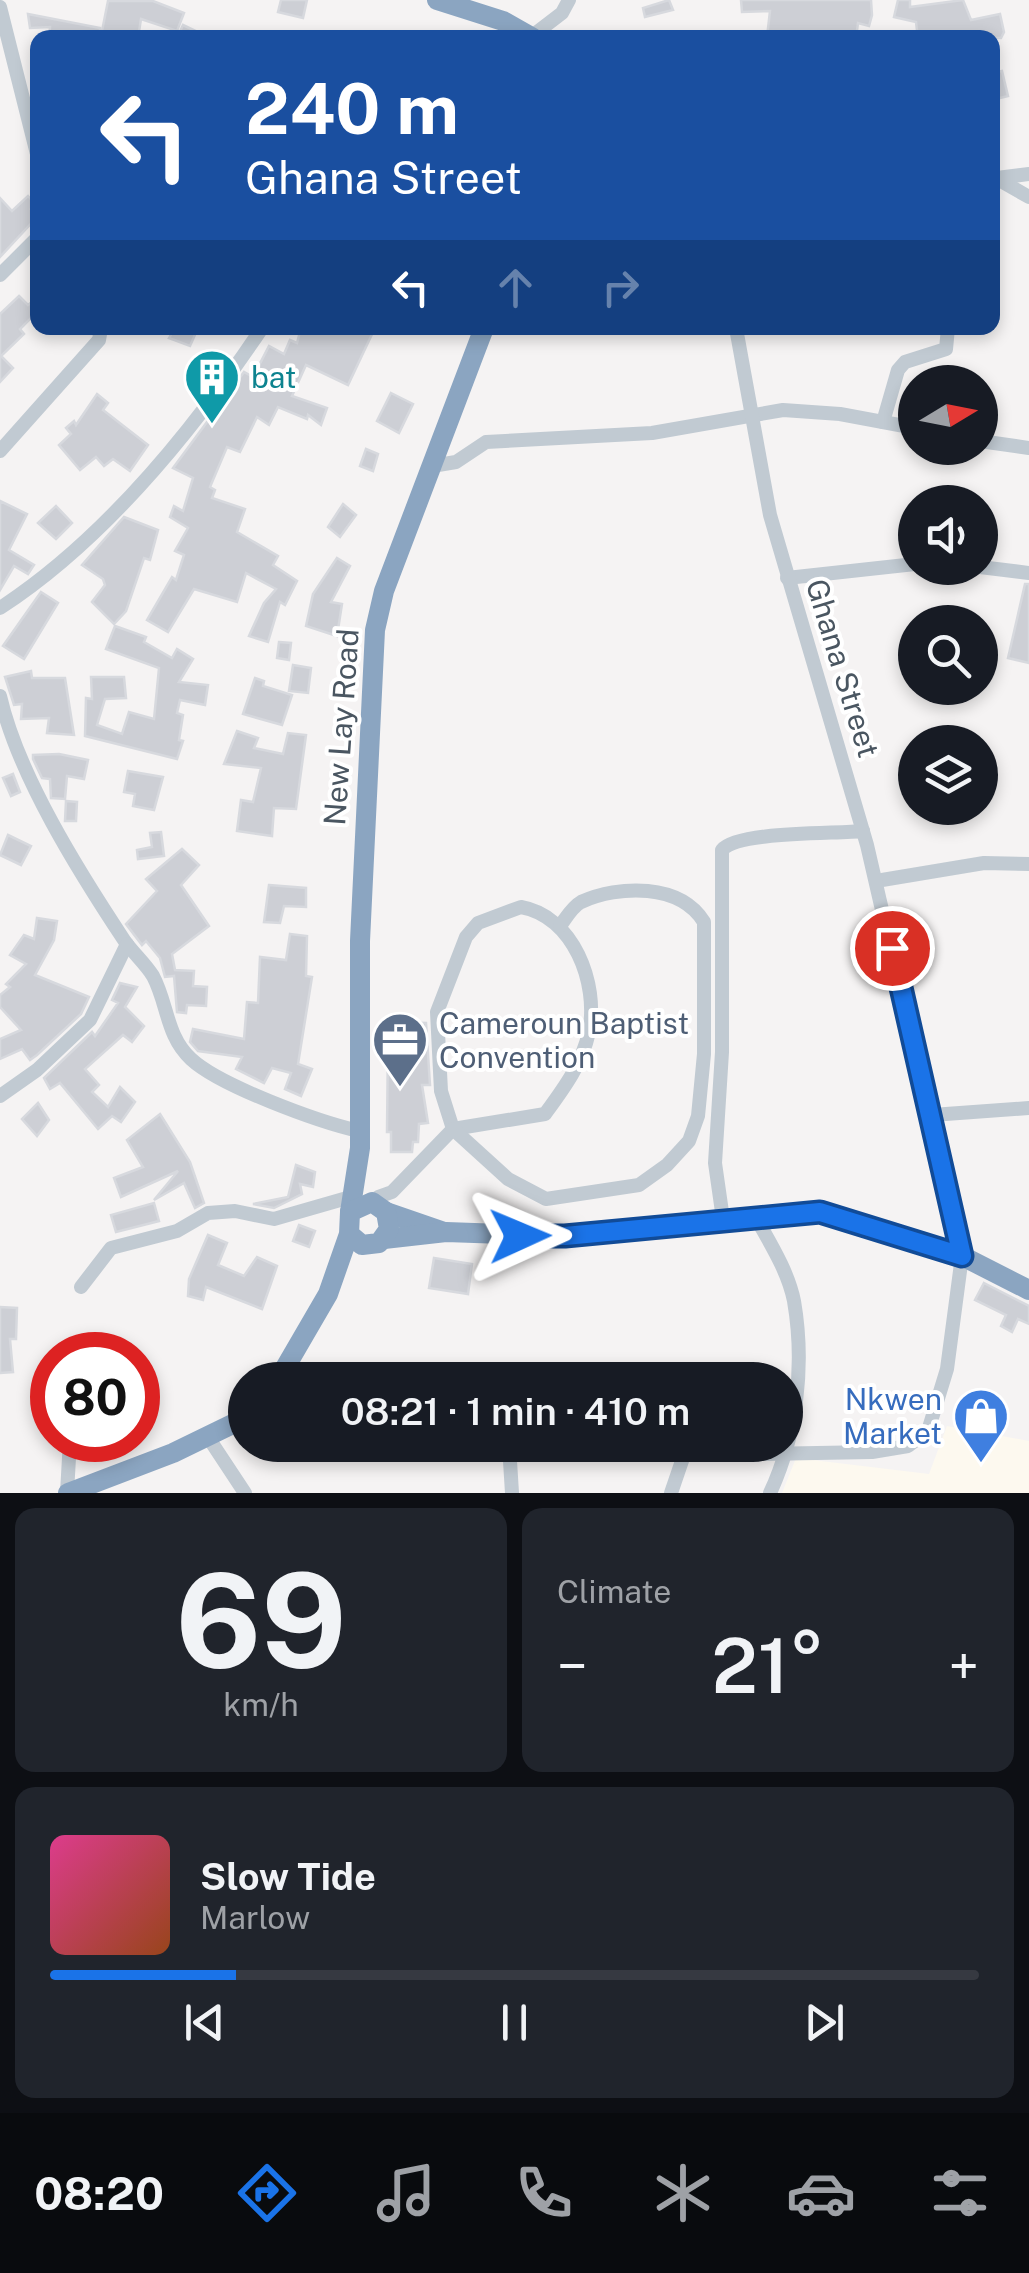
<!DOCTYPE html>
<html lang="en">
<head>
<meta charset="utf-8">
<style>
  :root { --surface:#171b24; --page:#20242c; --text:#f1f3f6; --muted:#9ea1a6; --line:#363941; --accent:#1a73e8 }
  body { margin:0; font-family:"Public Sans",sans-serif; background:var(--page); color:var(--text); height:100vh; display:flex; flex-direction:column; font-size:38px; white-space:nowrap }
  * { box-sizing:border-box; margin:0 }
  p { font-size:32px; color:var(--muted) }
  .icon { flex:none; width:55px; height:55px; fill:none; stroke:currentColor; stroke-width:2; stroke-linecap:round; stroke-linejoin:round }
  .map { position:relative; height:1493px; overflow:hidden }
  .details { display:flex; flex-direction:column; gap:15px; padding:15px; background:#0d0f14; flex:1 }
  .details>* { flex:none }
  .top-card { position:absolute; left:30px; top:30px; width:970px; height:305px; border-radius:20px; box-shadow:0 5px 15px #0003; background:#1a4fa0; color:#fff; overflow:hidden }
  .needle { width:65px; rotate:80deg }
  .tools { position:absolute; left:898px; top:365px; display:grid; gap:20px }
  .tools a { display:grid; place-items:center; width:100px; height:100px; border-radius:50%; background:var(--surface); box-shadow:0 5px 15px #0003; font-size:50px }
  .speed { position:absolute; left:30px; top:1332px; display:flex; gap:20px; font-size:50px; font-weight:700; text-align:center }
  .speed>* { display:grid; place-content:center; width:130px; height:130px; border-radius:50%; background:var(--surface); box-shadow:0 5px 15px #0003; line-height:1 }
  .speed .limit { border:15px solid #d22; background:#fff; color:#111 }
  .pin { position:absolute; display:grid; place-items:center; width:85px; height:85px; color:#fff; margin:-42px; border:5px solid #fff; border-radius:50%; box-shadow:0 2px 10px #0007 }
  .me { position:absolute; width:110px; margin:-55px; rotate:89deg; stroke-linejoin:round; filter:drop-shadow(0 0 8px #0008) }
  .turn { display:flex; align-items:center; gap:35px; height:210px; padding:0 50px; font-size:45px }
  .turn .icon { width:130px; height:130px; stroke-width:2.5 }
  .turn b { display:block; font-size:70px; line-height:85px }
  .lanes { display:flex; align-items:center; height:95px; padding:0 50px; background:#0003; justify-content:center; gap:50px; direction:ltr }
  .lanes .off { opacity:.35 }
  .big { font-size:75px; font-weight:600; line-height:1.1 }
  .details .tile { flex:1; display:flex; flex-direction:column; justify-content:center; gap:15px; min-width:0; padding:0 35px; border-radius:20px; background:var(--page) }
  .details .dial { align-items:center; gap:0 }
  .dial b { font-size:130px; line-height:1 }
  .song { display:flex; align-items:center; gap:30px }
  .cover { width:120px; height:120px; border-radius:15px; background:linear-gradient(135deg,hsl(330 70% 55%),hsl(20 70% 35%)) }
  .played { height:10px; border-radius:5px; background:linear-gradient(90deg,var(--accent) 20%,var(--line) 20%) }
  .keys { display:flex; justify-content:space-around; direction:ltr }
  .heat { display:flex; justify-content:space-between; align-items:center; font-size:55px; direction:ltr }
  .details .tiles { flex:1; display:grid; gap:15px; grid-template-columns:1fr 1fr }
  .tile:last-child { grid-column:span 2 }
  .trip { position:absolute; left:228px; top:1362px; width:575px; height:100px; border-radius:50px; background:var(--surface); box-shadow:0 5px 15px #0003; font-weight:600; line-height:100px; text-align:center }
  .tabs { display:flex; height:160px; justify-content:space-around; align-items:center; background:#090b0e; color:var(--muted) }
  .tabs .icon { width:70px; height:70px }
  .tabs .active { color:var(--accent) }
  .tabs b { font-size:45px; color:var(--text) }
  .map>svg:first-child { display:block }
  .commercial { fill:#fdf9ef }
  .building { fill:#cdcfd5; stroke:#d7d9de; stroke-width:2.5 }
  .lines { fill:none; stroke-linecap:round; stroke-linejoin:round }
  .minor { stroke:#c1cad2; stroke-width:14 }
  .highway { stroke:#8ba5c1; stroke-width:20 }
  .route-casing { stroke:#114b97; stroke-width:25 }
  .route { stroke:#1a73e8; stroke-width:18 }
  .labels { text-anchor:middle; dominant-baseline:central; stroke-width:8; stroke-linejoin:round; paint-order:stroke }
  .culture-label { font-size:30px; fill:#0d838f; stroke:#fff; text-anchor:start }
  .street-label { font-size:30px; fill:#4a5661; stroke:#fff }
  .service-label { font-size:30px; fill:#4e5e75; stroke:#fff; text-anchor:start }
  .shop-label { font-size:30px; fill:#366cbe; stroke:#fff; text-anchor:end }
</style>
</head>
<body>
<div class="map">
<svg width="1029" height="1493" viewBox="0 0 1029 1493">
  <rect width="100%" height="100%" fill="#f5f3f3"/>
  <path class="commercial" d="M947,1426L1029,1441V1493H782L796,1458L929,1474Z"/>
  <g class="building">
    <path d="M281,0H307L303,18L278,12Z"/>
    <path d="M669,0L673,10L645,17L643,8Z"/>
    <path d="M741,0H871L872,15L869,26L858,23L856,38H773L767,37L770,11L742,12Z"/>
    <path d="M898,0H910V7L963,0L971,20L1000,14L1004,32L1001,38H918L916,22L894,17Z"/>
    <path d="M108,1H153L184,13L177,31L141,19L138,38H132L102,31Z"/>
    <path d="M28,14L100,28L99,38H49L50,27L30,28Z"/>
    <path d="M183,25L210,38H177Z"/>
    <path d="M1002,71L1008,96L992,100V73Z"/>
    <path d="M28,196L36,205L31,209L38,216L0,257V198L12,211Z"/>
    <path d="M19,296L28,305L38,297V311L20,329L24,334L1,356L13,368L0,382V314Z"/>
    <path d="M175,328H198L190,346L169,338Z"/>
    <path d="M301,328L374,330L348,385L306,365L292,396L327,408L321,425L308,415L307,419L278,407L269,425L257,417L240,452L227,447L210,487L215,490L212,498L245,509L237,532L278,556L273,565L297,581L285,605L280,602L268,642L249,636L264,603L276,589L246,573L237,602L194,589L168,632L147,620L172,577L176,580L184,555L175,551L188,528L170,517L174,506L183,511L193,478L173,468L244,372L253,377L269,346L284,354L290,340L297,343Z"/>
    <path d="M391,393L413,404L399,433L377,421Z"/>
    <path d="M97,394L108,403L103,410L148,445L130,471L113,459L104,466L96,457L80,470L59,445L71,434L66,428L74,421L76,425Z"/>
    <path d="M366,449L378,454L373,471L360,466Z"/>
    <path d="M0,501L27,514L9,550L34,565L28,574L14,566L0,590Z"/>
    <path d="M343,504L356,515L340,537L328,527Z"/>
    <path d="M56,506L72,523L56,539L38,523Z"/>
    <path d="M124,517L158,530L150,560L144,558L126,611L114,624L92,602L105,585L103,579L82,565Z"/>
    <path d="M337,558L350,566L331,602L342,604L337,636L306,626L313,594Z"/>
    <path d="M1025,584H1029V663L1008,658Z"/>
    <path d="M41,592L58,603L24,659L3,646Z"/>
    <path d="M115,626L146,637L144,642L172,658L177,649L193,659L179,682L208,685L205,705L180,700L177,713L183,715L179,740L183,741L177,759L85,736L86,698L92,699L91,677H124L126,698L105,699L97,725L122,734L129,712L154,719L159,668L106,649Z"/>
    <path d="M279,642L291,643L289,660L277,658Z"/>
    <path d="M293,665L311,668L308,693L289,691Z"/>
    <path d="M31,671L32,678H65L74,735L47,733L49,718L21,719L22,704L14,705L5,677Z"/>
    <path d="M255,678L264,681L263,686L292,695L282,725L243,714Z"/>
    <path d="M237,731L258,738L254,748L283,754L288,733L306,735L296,809L274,808L272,836L237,831L241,800L253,802L261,768L224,764Z"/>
    <path d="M59,754L88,760L84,779L67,776L65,799L51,798L50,779L42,778L33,759V755Z"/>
    <path d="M128,771L163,777L154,810L133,806L135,794L124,792Z"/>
    <path d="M13,774L20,792L11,796L3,778Z"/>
    <path d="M66,801L77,802L76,821H65Z"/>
    <path d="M161,832L164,856L138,859L137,850L152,847L150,833Z"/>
    <path d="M8,835L31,846L21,865L0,855Z"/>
    <path d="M182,849L199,865L181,885L209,926L172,954L175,970L194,971L193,986L207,987L206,1006L187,1005L186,1013L177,1012L174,976L165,977L160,958L146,941L142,945L126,924L157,891L146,879Z"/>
    <path d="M269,885L306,888V907L284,906L280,923L264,922Z"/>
    <path d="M37,918L57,921L54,940L35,975L89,997L81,1014L37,1055L30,1060L22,1049L0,1059V1039L21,1030L0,1007V995L10,987L6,984L26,964L10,955L24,935L34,939Z"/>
    <path d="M290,934L307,936L306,976L312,977L298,1064L312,1069L301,1096L285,1089L291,1073L272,1068L264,1083L236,1069L242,1057L198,1051L190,1042L193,1029L244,1039L247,1002L258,1003L260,957L286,960Z"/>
    <path d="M120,983L137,987L125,1007L144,1026L132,1042L123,1035L85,1069L99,1085L92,1092L108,1107L120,1087L135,1102L121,1122L112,1116L98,1129L60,1083L50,1089L44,1078L92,1032L95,1036L118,1003L112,1000Z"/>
    <path d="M397,1022L426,1023L430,1085H422L428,1123L419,1124L418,1142H413L412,1152H391V1132H387L388,1040H398Z"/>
    <path d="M38,1103L49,1120L37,1136L22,1119Z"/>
    <path d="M160,1114L190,1162L204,1203L195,1208L184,1183L154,1200L178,1171L121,1197L114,1178L143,1167L127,1140Z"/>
    <path d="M296,1165L315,1172L313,1187L300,1184L302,1194L274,1208L253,1204L288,1197Z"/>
    <path d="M154,1203L159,1221L116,1232L111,1215Z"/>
    <path d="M299,1225L315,1231L309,1247L293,1241Z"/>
    <path d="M208,1235L227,1243L218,1265L244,1276L257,1257L277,1266L262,1309L206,1287L203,1300L188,1296L189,1279Z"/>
    <path d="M434,1258L472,1264L468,1294L429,1288Z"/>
    <path d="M984,1283L1029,1306V1324L1018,1319L1012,1332L1001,1326L1006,1315L975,1300Z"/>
    <path d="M0,1307L17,1308L16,1339H10L13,1372L0,1373Z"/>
    <rect x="73" y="1338" width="18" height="17"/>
  </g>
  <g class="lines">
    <g class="minor">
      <path d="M0,7L38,158"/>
      <path d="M532,36L562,13L569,0"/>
      <path d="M992,176L1029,197"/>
      <path d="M997,178L1029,174"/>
      <path d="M0,275L38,237"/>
      <path d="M883,422L898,370L905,362L946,349L948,328"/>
      <path d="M980,441L1029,448"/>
      <path d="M0,451L99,340L101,328"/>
      <path d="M432,466L456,462L486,442L652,433L783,410L840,414L915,428"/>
      <path d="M980,567L1029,573"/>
      <path d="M787,578L915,564"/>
      <path d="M0,608C103,541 194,429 262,328"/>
      <path d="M0,696C18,775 79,872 124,940C133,953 145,963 153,976C168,1004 166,1036 191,1059C220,1086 319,1122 359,1131"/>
      <path d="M876,881L984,863L1029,864"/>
      <path d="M521,907C573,916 599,983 589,1032C582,1064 564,1088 545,1114L453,1129L441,1091L437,1012L466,937L478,923Z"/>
      <path d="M0,1096L37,1070L90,1020L127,944"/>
      <path d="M932,1115L1029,1108"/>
      <path d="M378,1197L392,1192L453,1129L508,1179L546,1199L639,1185L667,1165L689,1141L698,1116L704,1054V922C680,883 619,885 581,902C572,907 566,918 560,926"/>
      <path d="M755,1216C770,1243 788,1271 794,1301C805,1365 797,1435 770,1493"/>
      <path d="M723,1219L715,1163L722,1052V850C737,831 834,834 863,831"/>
      <path d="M81,1287L111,1248L177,1231L208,1213L235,1211L274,1219L354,1196"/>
      <path d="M208,1437L245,1493"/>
      <path d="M509,1445L512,1493"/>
      <path d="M547,1445L760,1454L872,1452L908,1446L928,1431L947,1369L962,1256L867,845L770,515L736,328"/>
      <path d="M67,1493L70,1440"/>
      <path d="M671,1493L685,1452"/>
    </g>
    <g class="highway">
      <path d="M437,0L503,21L533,38"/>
      <path d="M350,1212L360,1148V941L375,630L384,591L484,328"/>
      <path d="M386,1212L444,1232"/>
      <path d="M384,1239L446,1232L565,1236L820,1212L962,1256L1029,1290"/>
      <path d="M278,1380L328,1294L349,1234L350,1212L372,1202L386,1212L389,1229L379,1243L362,1245L349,1234"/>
      <path d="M68,1493L173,1453L245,1418"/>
    </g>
  </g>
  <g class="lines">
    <g class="route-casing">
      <path id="route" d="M520,1236H565L820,1212L962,1256L892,948"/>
    </g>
    <use href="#route" class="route"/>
  </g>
  <defs>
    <g id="building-pin" transform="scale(2.875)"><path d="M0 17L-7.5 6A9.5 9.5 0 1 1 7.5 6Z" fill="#0f9aa8" stroke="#fff"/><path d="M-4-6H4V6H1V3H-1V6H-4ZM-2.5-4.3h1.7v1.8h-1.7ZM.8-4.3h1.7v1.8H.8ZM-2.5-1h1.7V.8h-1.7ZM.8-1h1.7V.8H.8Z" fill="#fff"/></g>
    <g id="office-pin" transform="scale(2.875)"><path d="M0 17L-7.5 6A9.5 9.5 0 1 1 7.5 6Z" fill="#5c6f8a" stroke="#fff"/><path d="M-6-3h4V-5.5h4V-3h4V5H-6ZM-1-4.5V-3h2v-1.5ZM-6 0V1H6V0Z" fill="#fff"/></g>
    <g id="shop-pin" transform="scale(2.875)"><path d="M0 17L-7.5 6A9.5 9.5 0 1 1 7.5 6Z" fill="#3f7fe0" stroke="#fff"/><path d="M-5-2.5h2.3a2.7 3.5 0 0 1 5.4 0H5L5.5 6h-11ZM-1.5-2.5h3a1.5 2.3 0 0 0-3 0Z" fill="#fff"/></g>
  </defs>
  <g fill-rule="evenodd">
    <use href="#building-pin" x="212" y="377"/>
    <use href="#office-pin" x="400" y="1040"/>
    <use href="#shop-pin" x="981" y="1416"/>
  </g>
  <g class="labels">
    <g class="culture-label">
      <text x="251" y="377">bat</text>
    </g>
    <g class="street-label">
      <text transform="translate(843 668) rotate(73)">Ghana Street</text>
      <text transform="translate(341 727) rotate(-86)">New Lay Road</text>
    </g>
    <g class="service-label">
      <text x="439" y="1023">Cameroun Baptist<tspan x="439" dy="34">Convention</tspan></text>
    </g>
    <g class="shop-label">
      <text x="942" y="1399">Nkwen<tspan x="942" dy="34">Market</tspan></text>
    </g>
  </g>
</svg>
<div class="tools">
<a><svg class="needle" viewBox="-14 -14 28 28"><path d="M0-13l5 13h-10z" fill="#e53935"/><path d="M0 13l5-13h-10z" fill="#9ea1a6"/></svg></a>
<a><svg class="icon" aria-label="sound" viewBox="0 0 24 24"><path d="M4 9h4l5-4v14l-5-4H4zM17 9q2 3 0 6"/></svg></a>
<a><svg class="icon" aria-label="search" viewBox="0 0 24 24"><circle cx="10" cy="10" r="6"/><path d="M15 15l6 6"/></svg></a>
<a><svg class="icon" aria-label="layers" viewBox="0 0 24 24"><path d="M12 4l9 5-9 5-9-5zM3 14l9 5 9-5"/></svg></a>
</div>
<div class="speed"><div class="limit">80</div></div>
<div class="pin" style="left:892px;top:948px;background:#d93025"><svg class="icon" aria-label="arrive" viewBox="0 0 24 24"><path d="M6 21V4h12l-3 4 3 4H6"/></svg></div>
<svg class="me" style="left:520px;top:1236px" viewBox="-20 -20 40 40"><path d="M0-17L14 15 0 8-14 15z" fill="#1a73e8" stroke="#fff" stroke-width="4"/></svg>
<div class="trip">08:21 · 1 min · 410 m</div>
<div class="top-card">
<div class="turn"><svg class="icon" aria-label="left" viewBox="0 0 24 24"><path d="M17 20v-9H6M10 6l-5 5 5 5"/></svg><div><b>240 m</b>Ghana Street</div></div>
<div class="lanes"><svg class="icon" aria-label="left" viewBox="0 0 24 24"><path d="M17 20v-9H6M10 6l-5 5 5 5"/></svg><svg class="icon off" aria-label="ahead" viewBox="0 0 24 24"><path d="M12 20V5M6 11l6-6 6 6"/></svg><svg class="icon off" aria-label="right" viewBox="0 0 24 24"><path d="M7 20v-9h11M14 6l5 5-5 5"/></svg></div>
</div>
</div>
<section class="details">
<div class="tiles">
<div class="tile dial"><b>69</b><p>km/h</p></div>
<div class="tile"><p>Climate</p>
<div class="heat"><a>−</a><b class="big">21°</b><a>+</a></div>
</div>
<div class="tile">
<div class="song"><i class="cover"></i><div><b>Slow Tide</b><p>Marlow</p></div></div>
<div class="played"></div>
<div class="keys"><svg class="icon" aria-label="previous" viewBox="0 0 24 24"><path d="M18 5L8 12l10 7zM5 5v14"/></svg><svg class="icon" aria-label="pause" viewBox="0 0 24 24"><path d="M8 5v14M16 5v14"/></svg><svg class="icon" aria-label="next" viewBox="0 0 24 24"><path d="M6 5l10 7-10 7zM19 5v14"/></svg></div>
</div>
</div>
</section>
<nav class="tabs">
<b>08:20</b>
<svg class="icon active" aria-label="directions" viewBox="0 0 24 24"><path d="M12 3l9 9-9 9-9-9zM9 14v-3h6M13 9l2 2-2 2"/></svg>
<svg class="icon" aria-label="music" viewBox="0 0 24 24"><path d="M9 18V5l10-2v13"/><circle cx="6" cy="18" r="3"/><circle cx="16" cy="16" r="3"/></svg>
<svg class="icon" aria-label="phone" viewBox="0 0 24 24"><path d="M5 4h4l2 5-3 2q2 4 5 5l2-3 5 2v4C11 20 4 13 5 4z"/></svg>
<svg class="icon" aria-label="climate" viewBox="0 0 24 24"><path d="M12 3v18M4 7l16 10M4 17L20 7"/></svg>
<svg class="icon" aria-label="car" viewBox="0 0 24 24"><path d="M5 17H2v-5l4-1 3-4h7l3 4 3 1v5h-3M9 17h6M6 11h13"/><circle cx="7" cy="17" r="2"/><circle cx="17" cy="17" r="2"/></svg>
<svg class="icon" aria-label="filters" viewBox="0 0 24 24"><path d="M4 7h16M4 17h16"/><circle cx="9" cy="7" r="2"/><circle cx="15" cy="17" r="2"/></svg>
</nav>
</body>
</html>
